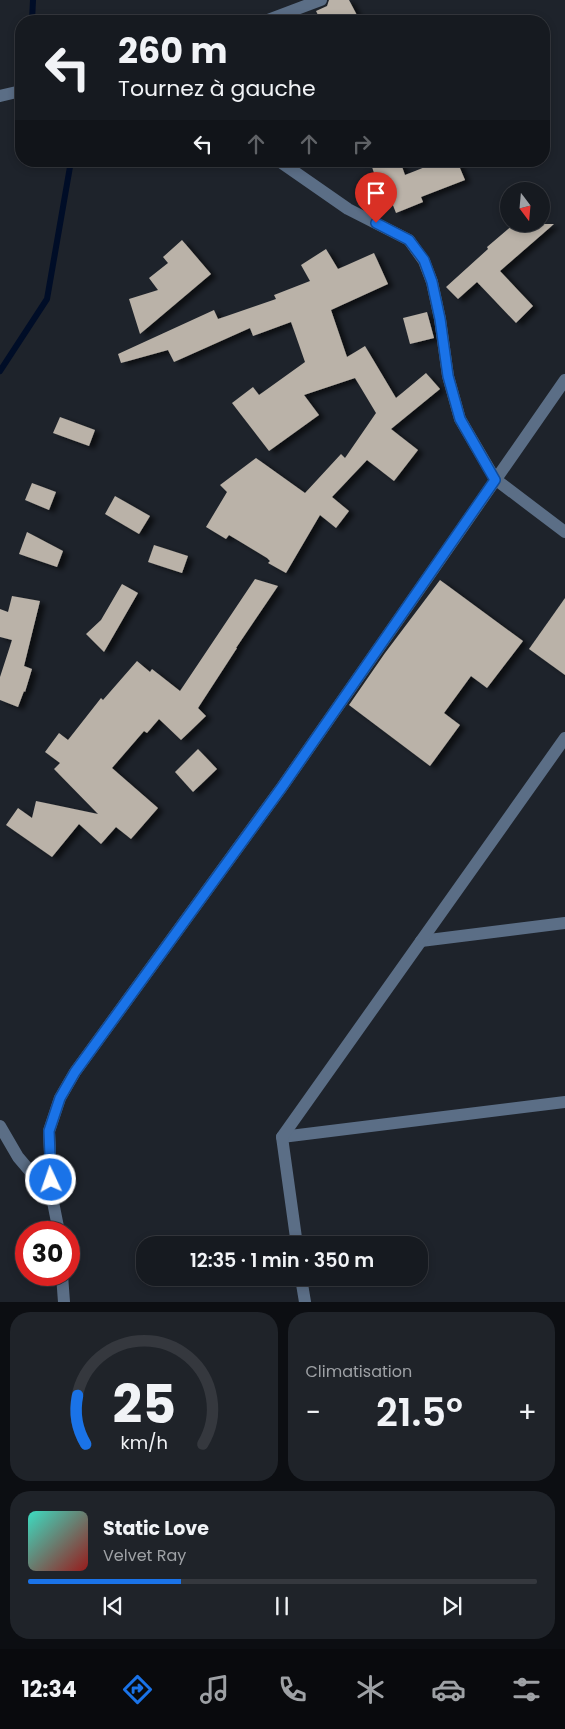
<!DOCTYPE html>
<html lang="fr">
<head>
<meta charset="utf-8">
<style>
  :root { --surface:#161a20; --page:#1f2329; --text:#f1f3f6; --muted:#9ea1a5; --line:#35383e; --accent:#1a73e8 }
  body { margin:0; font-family:Poppins,sans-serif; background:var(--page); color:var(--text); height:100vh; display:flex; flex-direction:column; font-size:19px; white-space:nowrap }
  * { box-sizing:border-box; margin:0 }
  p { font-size:16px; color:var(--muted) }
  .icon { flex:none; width:28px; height:28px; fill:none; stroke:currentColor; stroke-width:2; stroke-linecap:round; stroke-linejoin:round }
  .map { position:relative; height:1302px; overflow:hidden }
  .sheet { display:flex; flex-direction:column; gap:10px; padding:10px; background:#0c0e12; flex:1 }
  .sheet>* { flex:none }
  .banner { position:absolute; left:15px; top:15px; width:535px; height:152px; border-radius:20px; box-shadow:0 2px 8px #0003,0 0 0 1px var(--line); background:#161a20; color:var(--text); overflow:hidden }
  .needle { width:32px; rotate:164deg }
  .controls { position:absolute; left:500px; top:182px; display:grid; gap:10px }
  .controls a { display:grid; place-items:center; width:50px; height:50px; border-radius:50%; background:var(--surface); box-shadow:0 2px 8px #0003,0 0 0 1px var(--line); font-size:25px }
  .speed { position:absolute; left:15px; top:1221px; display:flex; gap:10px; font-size:25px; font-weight:700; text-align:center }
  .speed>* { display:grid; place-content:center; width:65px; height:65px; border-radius:50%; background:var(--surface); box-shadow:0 2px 8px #0003,0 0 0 1px var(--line); line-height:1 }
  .speed .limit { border:8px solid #d22; background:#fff; color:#111 }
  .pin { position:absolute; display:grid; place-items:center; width:42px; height:42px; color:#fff; margin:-51px -21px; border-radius:50% 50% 50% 0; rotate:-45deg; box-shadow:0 0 5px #0007 }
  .pin .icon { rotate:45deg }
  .me { position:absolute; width:55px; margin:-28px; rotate:357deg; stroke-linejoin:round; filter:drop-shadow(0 0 4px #0008) }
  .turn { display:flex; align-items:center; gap:18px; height:105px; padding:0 20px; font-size:22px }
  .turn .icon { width:65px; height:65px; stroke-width:2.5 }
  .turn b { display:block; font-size:35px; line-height:42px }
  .lanes { display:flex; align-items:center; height:48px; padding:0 20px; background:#0003; justify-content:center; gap:25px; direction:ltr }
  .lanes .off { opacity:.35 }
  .big { font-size:38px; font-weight:600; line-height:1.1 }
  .sheet .card { flex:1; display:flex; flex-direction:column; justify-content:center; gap:8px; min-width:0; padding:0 18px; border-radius:20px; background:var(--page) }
  .sheet .dial { align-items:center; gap:0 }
  .dial svg { height:130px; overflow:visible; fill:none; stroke:var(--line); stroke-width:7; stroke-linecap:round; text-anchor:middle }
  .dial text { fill:var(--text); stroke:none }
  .song { display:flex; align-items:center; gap:15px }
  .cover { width:60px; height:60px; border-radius:8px; background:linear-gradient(135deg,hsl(170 70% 55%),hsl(0 70% 35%)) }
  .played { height:5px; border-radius:2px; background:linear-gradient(90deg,var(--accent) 30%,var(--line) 30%) }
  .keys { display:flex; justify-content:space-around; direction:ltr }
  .heat { display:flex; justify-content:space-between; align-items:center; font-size:28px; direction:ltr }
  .sheet .tiles { flex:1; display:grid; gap:10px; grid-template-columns:1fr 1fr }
  .card:last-child { grid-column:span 2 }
  .trip { position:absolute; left:136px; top:1236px; width:292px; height:50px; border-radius:20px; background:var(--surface); box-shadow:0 2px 8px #0003,0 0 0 1px var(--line); font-weight:600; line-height:50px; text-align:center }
  .tab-bar { display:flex; height:80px; justify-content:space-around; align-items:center; background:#090a0d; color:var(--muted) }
  .tab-bar .icon { width:35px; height:35px }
  .tab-bar .active { color:var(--accent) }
  .tab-bar b { font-size:22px; color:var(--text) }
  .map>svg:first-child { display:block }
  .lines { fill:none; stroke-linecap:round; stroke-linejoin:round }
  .stream { stroke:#000d27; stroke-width:6 }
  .building { fill:#bab2a8; filter:url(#shadow) }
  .minor { stroke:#5b6e86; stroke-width:12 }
  .route-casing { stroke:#114b97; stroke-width:12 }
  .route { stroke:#1a73e8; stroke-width:9 }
</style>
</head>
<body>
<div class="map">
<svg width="565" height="1302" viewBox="0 0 565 1302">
  <defs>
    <filter id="shadow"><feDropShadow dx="5.5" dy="3" stdDeviation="2.5" flood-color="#0009"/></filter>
  </defs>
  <rect width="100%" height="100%" fill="#1e232b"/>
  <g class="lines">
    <g class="stream">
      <path d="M32,21L33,0"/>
      <path d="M0,371L47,299L71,161"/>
    </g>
  </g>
  <g class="building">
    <path d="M329,0H349L360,21H321L316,11L327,6Z"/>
    <path d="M370,161H400L405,175L440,161H457L465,180L421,197L423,202L396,213L383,180L377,182Z"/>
    <path d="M514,224H554L500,271L533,306L516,323L477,282L458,299L446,287L488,249L487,247Z"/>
    <path d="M182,240L211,274L140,334L129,299L158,290L149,278L168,263L163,257Z"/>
    <path d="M326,249L338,269L374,253L388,284L331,310L347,357L365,346L396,398L426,373L440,389L391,429L418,450L394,481L367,460L332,497L349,511L336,528L320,515L286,573L268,563L270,561L267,558L229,535L226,539L206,527L227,492L220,485L256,458L305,493L341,454L345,458L376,413L355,378L304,395L319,415L269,451L232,403L253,387L259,395L305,362L291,322L253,336L250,328L174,362L168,350L121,363L118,354L214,310L218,319L276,299L274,295L310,281L301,265Z"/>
    <path d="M427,312L434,338L410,344L403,318Z"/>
    <path d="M60,417L95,430L89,446L53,433Z"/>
    <path d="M32,483L56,492L49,510L25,500Z"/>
    <path d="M115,496L150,516L139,534L105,514Z"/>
    <path d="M27,532L63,551L57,567L19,554Z"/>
    <path d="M154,545L188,556L182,573L148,562Z"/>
    <path d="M255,579L278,586L236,648H237L198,708L206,716L181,740L159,719L147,733L144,731L112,768L158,808L131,839L116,827L101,844L79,824L52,857L6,825L18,808L32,818L36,801L98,814L54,769L60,763L45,752L59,733L68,740L101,698L103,700L137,661L150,672L152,669L180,691Z"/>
    <path d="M440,580L523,641L487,688L471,676L444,713L460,725L430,766L349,705L385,653Z"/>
    <path d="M122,584L138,593L104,652L86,634L101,620Z"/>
    <path d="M12,596L40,601L24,666L32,669L25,692L24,691L18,707L0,700V677L12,640L0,637V609L8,612Z"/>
    <path d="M565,598V675L529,649Z"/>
    <path d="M198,749L217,769L193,792L175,772Z"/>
  </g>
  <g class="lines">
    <g class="minor">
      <path d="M265,21L321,0"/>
      <path d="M0,96L21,91"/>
      <path d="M279,161L348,209L409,240L424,261L432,282L440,319L448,376L460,419L495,479L565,532"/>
      <path d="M421,941L565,923"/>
      <path d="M0,1126L18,1157L52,1197"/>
      <path d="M282,1137L565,1102"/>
      <path d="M59,1232L52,1197L49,1131L60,1098L75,1072L282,787L565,380"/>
      <path d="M297,1245L282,1137L565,738"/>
      <path d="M62,1275L64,1302"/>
      <path d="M301,1278L305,1302"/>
    </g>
  </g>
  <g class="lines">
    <g class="route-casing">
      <path id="route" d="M51,1180L49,1131L60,1098L75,1072L282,787L495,480L460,419L448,376L440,319L432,282L424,260L409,240L376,223"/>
    </g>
    <use href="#route" class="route"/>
  </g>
</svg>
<div class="controls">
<a><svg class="needle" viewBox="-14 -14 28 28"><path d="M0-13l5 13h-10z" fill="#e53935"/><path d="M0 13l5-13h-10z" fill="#9ea1a5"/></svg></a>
</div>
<div class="speed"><div class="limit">30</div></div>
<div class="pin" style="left:376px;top:223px;background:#d93025"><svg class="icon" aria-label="arrive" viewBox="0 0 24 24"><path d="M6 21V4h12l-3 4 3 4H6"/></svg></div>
<svg class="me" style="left:51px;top:1180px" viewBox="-20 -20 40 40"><circle r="17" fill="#1a73e8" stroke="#fff" stroke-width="3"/><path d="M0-11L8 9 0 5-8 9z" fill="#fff"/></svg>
<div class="trip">12:35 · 1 min · 350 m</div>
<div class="banner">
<div class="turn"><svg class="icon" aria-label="left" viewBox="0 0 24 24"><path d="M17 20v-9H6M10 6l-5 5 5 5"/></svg><div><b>260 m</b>Tournez à gauche</div></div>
<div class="lanes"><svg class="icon" aria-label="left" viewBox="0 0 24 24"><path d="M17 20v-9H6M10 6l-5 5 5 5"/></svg><svg class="icon off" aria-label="ahead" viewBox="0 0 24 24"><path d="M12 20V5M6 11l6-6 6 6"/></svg><svg class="icon off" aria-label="ahead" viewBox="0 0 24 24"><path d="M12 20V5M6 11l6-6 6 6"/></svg><svg class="icon off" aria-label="right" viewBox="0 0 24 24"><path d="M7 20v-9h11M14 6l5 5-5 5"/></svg></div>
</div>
</div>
<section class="sheet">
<div class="tiles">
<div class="card dial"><svg viewBox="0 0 100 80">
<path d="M14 69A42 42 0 1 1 86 69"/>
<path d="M14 69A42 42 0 0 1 9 39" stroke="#1a73e8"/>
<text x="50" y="56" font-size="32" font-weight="700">25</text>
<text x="50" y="72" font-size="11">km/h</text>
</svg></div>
<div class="card"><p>Climatisation</p>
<div class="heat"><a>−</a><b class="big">21.5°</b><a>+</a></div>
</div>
<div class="card">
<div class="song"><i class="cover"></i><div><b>Static Love</b><p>Velvet Ray</p></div></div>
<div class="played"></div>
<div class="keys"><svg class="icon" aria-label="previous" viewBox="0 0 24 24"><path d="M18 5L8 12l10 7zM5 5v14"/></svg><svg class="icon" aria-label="pause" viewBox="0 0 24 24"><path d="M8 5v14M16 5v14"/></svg><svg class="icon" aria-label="next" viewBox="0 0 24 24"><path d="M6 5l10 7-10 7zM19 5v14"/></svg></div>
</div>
</div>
</section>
<nav class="tab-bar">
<b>12:34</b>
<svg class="icon active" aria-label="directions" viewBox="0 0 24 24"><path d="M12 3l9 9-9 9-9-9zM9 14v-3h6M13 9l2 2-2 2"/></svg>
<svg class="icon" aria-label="music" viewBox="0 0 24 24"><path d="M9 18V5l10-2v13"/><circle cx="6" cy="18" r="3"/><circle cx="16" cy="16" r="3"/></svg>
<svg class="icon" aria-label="phone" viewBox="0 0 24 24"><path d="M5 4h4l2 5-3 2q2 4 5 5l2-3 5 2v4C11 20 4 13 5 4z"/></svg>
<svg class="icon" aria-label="climate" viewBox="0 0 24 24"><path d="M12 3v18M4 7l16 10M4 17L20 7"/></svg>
<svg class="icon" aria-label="car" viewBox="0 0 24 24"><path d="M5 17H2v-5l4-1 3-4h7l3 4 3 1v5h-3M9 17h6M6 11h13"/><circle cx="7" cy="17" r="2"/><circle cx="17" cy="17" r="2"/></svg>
<svg class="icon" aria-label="filters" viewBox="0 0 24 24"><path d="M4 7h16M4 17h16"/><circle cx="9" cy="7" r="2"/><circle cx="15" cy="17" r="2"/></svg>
</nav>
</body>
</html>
